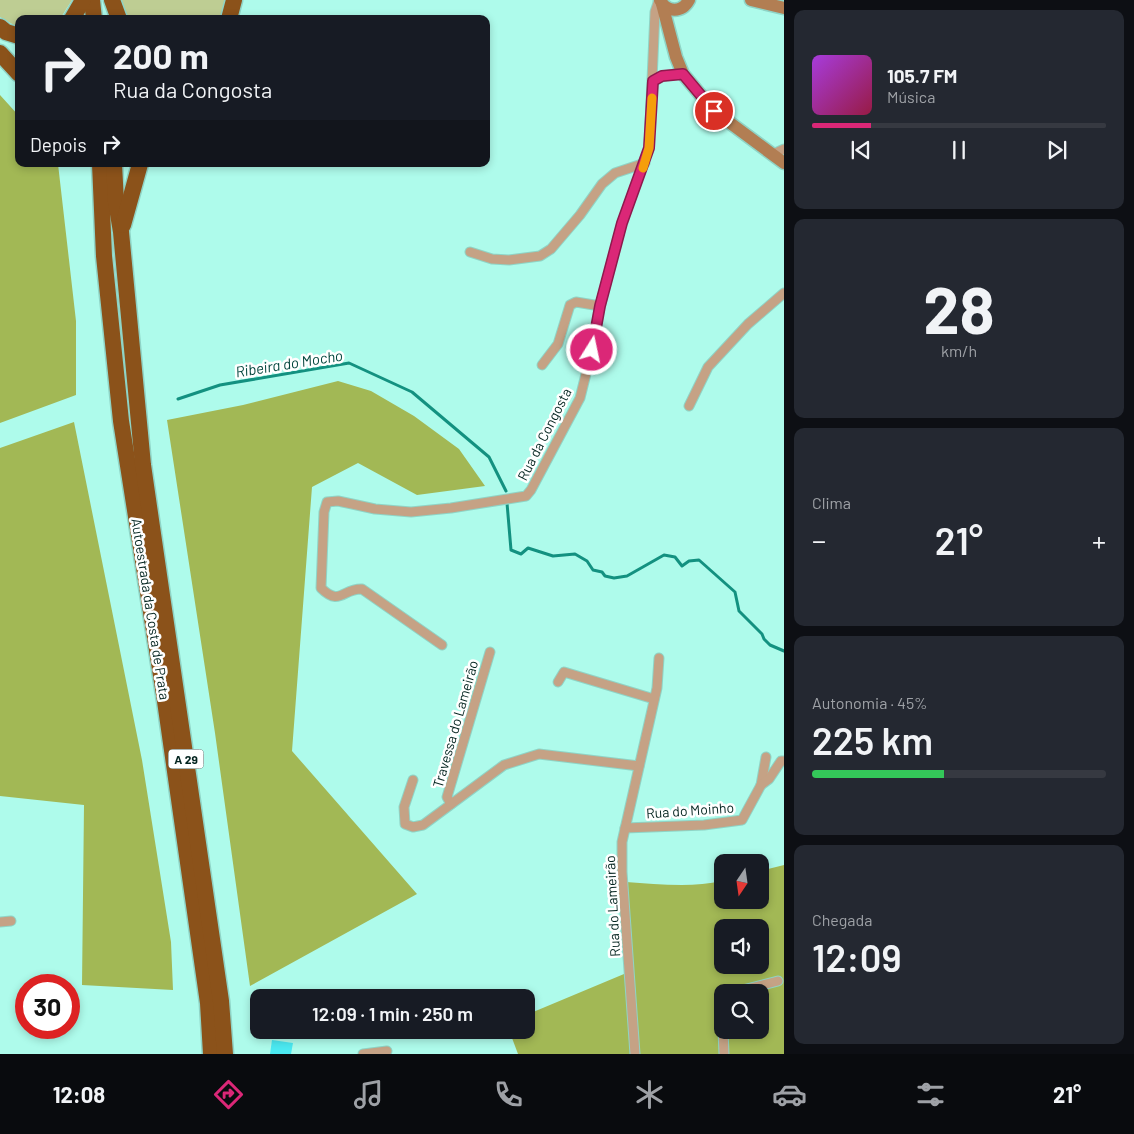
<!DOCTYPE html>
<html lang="pt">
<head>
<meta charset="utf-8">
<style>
  :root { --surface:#171b24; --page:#242831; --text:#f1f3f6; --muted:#9ea1a6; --line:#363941; --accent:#db2777 }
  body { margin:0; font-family:Barlow,sans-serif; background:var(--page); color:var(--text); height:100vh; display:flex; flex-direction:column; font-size:19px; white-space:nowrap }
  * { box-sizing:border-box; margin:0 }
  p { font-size:16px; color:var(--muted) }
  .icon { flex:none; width:28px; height:28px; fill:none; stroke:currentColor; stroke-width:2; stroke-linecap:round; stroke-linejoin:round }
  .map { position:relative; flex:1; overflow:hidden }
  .sheet { display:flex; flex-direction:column; gap:10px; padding:10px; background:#0d0f14; width:350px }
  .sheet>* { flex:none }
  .hud { position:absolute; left:15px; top:15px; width:475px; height:152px; border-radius:10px; box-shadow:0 2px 8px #0003; background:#171b24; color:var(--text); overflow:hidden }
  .needle { width:32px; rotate:193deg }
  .fabs { position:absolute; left:714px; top:854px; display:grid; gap:10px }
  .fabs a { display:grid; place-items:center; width:55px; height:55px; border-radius:10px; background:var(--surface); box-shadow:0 2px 8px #0003; font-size:25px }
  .speed { position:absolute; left:15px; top:974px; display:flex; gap:10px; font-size:25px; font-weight:700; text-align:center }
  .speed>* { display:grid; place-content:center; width:65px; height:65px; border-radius:50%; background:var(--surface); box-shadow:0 2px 8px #0003; line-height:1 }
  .speed .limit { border:8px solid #d22; background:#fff; color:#111 }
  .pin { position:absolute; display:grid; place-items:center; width:42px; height:42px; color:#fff; margin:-21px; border:2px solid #fff; border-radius:50%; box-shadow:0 1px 5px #0007 }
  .me { position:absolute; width:55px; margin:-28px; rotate:10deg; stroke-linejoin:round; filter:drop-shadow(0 0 4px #0008) }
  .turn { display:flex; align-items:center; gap:18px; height:105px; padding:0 15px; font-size:22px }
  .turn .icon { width:65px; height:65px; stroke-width:2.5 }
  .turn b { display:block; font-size:35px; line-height:42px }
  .then { display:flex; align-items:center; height:48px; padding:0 15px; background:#0003; gap:10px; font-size:19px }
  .big { font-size:38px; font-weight:600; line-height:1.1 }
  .sheet .card { flex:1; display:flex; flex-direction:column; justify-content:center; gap:8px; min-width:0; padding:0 18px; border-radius:10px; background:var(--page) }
  .sheet .dial { align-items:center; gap:0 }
  .dial b { font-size:65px; line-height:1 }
  .song { display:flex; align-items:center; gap:15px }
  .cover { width:60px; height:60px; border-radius:8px; background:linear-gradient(135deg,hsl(280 70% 55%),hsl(340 70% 35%)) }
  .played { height:5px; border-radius:2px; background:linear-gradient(90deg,var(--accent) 20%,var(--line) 20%) }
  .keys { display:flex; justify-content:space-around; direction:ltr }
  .heat { display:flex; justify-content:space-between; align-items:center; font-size:28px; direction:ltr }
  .charge { height:8px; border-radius:4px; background:linear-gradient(90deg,#34c759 45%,var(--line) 0) }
  .trip { position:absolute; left:250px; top:989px; width:285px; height:50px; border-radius:10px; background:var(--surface); box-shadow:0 2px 8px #0003; font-weight:600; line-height:50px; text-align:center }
  .dock { display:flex; height:80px; justify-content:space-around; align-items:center; background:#090b0e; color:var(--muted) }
  .dock .icon { width:35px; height:35px }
  .dock .active { color:var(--accent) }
  .dock b { font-size:22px; color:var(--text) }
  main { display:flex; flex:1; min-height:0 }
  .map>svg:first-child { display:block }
  .green { fill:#becd93 }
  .forest { fill:#a2b855; fill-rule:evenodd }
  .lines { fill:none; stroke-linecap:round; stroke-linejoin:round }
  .stream { stroke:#139180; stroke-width:3 }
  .building { fill:#4be9f1 }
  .street-casing { stroke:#8fd4c6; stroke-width:11 }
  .secondary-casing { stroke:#8fd4c6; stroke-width:15 }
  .highway-casing { stroke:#8fd4c6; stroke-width:19 }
  .street { stroke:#c5a285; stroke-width:9 }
  .secondary { stroke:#b27e53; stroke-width:12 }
  .highway { stroke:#8b521a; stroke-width:16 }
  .route-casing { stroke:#8e194d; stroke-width:12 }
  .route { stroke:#db2777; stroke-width:9 }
  .slow { stroke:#f59e0b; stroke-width:9 }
  .labels { text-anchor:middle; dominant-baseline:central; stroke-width:5; stroke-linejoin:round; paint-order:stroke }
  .shield { fill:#fff; stroke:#4f6662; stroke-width:1 }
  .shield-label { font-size:12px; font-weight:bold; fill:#03241f }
  .street-label { font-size:14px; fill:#03241f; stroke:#fff }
  .water-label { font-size:15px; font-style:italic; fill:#00453c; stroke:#fff }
</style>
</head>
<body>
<main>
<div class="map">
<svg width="784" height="1054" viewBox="0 0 784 1054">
  <rect width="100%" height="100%" fill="#aefbeb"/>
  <g class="green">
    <path d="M0,0H72L60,19H19V28L0,17Z"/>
    <path d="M119,0H228L222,19H126Z"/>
  </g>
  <g class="forest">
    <path d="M0,95L19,116V164H58L76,321V395L0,423Z"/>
    <path d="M338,381L371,391L414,416L459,449L485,486L417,495L358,463L312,487L292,751L417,894L250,986L215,733L167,420L243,405Z"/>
    <path d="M74,422L142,760L171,942L173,990L82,985L84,805L0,796V448Z"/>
    <path d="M784,865V1054H518L509,1030H526V1015L624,974L626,882C657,884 692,888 722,881V900H760V871ZM722,928H760V965H722ZM722,992H760V1030H722Z"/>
  </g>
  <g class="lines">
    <g class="stream">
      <path d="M178,399L220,385L349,363L412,392L489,457L506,491"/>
      <path d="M507,503L511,550L521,554L528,548L553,556L575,554L587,561L593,570L602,572L605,576L614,578L627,576L664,555L675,557L682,566L689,561L699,560L735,592L739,611L762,634L764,639L770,645L784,651"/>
    </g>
  </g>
  <path class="building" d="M272,1040L293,1043L291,1054H270Z"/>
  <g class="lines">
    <g class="street-casing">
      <g id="street">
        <path d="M653,81L662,76L683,74"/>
        <path d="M773,154L784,149"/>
        <path d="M470,252L492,259L509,260L540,256L551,249L580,215L602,184L615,173L645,163"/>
        <path d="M542,365L558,344L570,305L576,302L600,306"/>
        <path d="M689,406L708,367L748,324L784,293"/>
        <path d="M442,645L362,589C343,588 340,607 321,588L324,512L327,502L338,501L375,509L411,512L451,508L526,496L531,490L580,398L592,350L600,306L622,223L649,148L655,12L659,0"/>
        <path d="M558,682L564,672L654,699"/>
        <path d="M413,780L404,807L405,824L413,827L423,825L504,765L539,754L639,766"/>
        <path d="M761,785L766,757"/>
        <path d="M451,804L447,797L490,652"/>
        <path d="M625,828L704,825L742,820L761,785L769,779L781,761H784"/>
        <path d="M0,922L11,921"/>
        <path d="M735,992L778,981"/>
        <path d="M723,1030L724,1054"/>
        <path d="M363,1054L387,1051"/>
        <path d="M635,1054L622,872V842L657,688L659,658"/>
      </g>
    </g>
    <g class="secondary-casing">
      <g id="secondary">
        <path d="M660,0C667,13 682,13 689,0"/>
        <path d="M751,0L784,8"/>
        <path d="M662,4L676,57L683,74L714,111L784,163"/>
      </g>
    </g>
    <g class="highway-casing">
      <g id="highway">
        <path d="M92,0L94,19"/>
        <path d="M112,0L119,19"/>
        <path d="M72,19L83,0"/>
        <path d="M229,19L234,0"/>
        <path d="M0,27L6,32L19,36"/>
        <path d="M0,53L19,74"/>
        <path d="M100,164L104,256L121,421L165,701L208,1003L211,1054"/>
        <path d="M114,164L116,202L121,232L143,465L221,1001L225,1054"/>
        <path d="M123,225L140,164"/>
      </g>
    </g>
    <use href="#street" class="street"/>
    <use href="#secondary" class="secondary"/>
    <use href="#highway" class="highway"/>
  </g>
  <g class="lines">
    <g class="route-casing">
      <path id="route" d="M592,350L600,306L622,223L649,148L653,81L662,76L683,74L714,111"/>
    </g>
    <use href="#route" class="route"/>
    <path class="slow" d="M643,168L649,148L652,98"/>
  </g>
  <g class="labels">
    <rect class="shield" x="168.5" y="749.5" width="35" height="19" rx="4"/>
    <g class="shield-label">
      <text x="186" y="759">A 29</text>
    </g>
    <g class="street-label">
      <text transform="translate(544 434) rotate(-63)">Rua da Congosta</text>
      <text transform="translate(151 609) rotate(81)">Autoestrada da Costa de Prata</text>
      <text transform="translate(455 724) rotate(-74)">Travessa do Lameirão</text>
      <text transform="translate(690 810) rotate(-4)">Rua do Moinho</text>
      <text transform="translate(612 906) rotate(-93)">Rua do Lameirão</text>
    </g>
    <g class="water-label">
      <text transform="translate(289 363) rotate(-9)">Ribeira do Mocho</text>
    </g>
  </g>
</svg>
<div class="fabs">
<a><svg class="needle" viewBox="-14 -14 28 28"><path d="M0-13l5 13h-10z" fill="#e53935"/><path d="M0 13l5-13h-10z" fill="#9ea1a6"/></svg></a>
<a><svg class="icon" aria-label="sound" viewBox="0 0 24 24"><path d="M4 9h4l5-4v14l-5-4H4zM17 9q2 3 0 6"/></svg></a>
<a><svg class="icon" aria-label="search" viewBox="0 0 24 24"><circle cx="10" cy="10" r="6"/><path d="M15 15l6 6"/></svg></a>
</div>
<div class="speed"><div class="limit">30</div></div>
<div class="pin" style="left:714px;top:111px;background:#d93025"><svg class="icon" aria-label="arrive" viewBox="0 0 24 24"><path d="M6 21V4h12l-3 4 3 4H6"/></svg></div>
<svg class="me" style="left:592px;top:350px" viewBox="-20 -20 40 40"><circle r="17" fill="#db2777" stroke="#fff" stroke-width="3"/><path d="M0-11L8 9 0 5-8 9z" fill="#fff"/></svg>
<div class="trip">12:09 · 1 min · 250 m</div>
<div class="hud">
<div class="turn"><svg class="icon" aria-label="right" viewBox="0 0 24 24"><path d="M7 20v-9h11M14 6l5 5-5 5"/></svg><div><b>200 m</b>Rua da Congosta</div></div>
<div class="then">Depois<svg class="icon" aria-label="right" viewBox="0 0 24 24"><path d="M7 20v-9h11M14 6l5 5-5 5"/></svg></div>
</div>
</div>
<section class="sheet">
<div class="card">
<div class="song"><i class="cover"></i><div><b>105.7 FM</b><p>Música</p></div></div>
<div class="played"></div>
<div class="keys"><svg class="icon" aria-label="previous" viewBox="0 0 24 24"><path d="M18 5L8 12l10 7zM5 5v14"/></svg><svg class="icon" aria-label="pause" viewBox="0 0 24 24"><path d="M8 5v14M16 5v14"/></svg><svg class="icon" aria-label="next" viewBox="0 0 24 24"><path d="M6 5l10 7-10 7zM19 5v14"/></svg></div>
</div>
<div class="card dial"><b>28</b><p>km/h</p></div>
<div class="card"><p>Clima</p>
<div class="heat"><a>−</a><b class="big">21°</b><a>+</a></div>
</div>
<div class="card"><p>Autonomia · 45%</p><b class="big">225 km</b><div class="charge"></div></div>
<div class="card"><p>Chegada</p><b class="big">12:09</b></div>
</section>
</main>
<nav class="dock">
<b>12:08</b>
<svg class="icon active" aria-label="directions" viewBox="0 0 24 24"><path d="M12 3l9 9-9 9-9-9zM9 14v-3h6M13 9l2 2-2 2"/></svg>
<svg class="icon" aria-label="music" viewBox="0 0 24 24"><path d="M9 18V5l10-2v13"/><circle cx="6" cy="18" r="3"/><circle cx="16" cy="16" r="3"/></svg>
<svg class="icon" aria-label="phone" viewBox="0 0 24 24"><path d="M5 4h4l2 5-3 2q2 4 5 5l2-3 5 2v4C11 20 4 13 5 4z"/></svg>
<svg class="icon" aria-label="climate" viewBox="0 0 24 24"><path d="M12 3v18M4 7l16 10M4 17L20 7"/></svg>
<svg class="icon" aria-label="car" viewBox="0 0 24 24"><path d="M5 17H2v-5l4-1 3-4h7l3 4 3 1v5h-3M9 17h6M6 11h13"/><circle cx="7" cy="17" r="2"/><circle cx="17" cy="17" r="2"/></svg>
<svg class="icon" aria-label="filters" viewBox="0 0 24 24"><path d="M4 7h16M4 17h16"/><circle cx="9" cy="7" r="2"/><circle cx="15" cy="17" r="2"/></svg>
<b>21°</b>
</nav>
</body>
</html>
